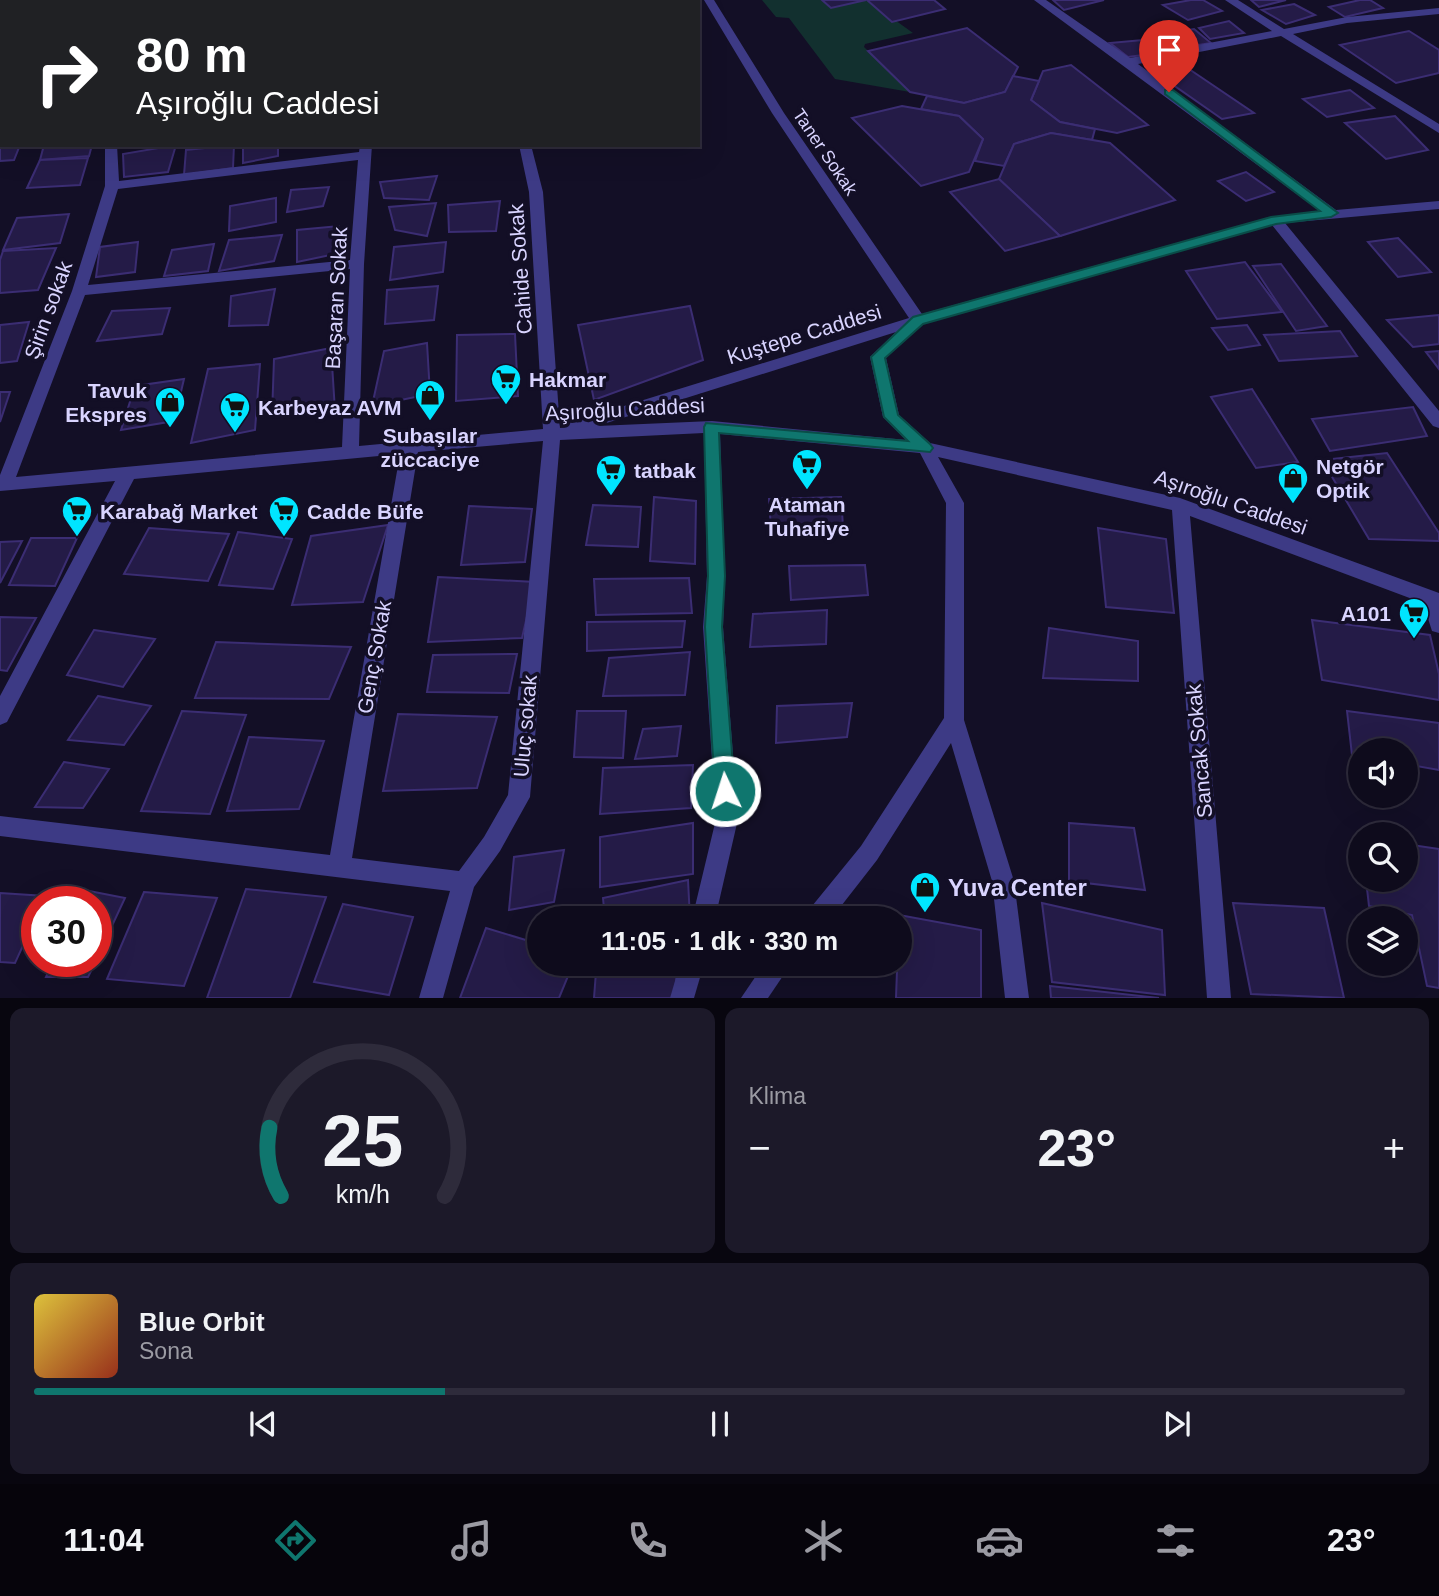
<!DOCTYPE html>
<html lang="tr">
<head>
<meta charset="utf-8">
<style>
  :root { --surface:#0e0b1c; --page:#1c1929; --text:#f1f3f6; --muted:#9b9ba3; --line:#2e2b3b; --accent:#0f766e }
  body { margin:0; font-family:Helvetica,sans-serif; background:var(--page); color:var(--text); height:100vh; display:flex; flex-direction:column; font-size:26px; white-space:nowrap }
  * { box-sizing:border-box; margin:0 }
  p { font-size:23px; color:var(--muted) }
  .icon { flex:none; width:38px; height:38px; fill:none; stroke:currentColor; stroke-width:2; stroke-linecap:round; stroke-linejoin:round }
  .map { position:relative; height:998px; overflow:hidden }
  .side { display:flex; flex-direction:column; gap:10px; padding:10px; background:#08060f; flex:1 }
  .side>* { flex:none }
  .top-card { position:absolute; left:0px; top:0px; width:700px; height:147px; box-shadow:0 7px 28px #0002,0 0 0 2px var(--line); background:#202124; color:#fff; overflow:hidden }
  .controls { position:absolute; left:1348px; top:738px; display:grid; gap:14px }
  .controls a { display:grid; place-items:center; width:70px; height:70px; border-radius:50%; background:var(--surface); box-shadow:0 7px 28px #0002,0 0 0 2px var(--line); font-size:35px }
  .speed { position:absolute; left:21px; top:886px; display:flex; gap:14px; font-size:35px; font-weight:700; text-align:center }
  .speed>* { display:grid; place-content:center; width:91px; height:91px; border-radius:50%; background:var(--surface); box-shadow:0 7px 28px #0002,0 0 0 2px var(--line); line-height:1 }
  .speed .limit { border:10px solid #d22; background:#fff; color:#111 }
  .pin { position:absolute; display:grid; place-items:center; width:60px; height:60px; color:#fff; margin:-72px -30px; border-radius:50% 50% 50% 0; rotate:-45deg; box-shadow:0 0 7px #0007 }
  .pin .icon { rotate:45deg }
  .me { position:absolute; width:77px; margin:-38px; rotate:356deg; stroke-linejoin:round; filter:drop-shadow(0 0 5px #0008) }
  .turn { display:flex; align-items:center; gap:24px; height:147px; padding:0 21px; font-size:32px }
  .turn .icon { width:91px; height:91px; stroke-width:2.5 }
  .turn b { display:block; font-size:49px; line-height:60px }
  .big { font-size:52px; font-weight:600; line-height:1.1 }
  .side .tile { flex:1; display:flex; flex-direction:column; justify-content:center; gap:10px; min-width:0; padding:0 24px; border-radius:14px; background:var(--page) }
  .side .dial { align-items:center; gap:0 }
  .dial svg { height:182px; overflow:visible; fill:none; stroke:var(--line); stroke-width:7; stroke-linecap:round; text-anchor:middle }
  .dial text { fill:var(--text); stroke:none }
  .song { display:flex; align-items:center; gap:21px }
  .cover { width:84px; height:84px; border-radius:10px; background:linear-gradient(135deg,hsl(50 70% 55%),hsl(10 70% 35%)) }
  .played { height:7px; border-radius:4px; background:linear-gradient(90deg,var(--accent) 30%,var(--line) 30%) }
  .keys { display:flex; justify-content:space-around; direction:ltr }
  .heat { display:flex; justify-content:space-between; align-items:center; font-size:38px; direction:ltr }
  .side .tiles { flex:1; display:grid; gap:10px; grid-template-columns:1fr 1fr }
  .tile:last-child { grid-column:span 2 }
  .trip { position:absolute; left:527px; top:906px; width:385px; height:70px; border-radius:35px; background:var(--surface); box-shadow:0 7px 28px #0002,0 0 0 2px var(--line); font-weight:600; line-height:70px; text-align:center }
  .dock { display:flex; height:112px; justify-content:space-around; align-items:center; background:#06040b; color:var(--muted) }
  .dock .icon { width:49px; height:49px }
  .dock .selected { color:var(--accent) }
  .dock b { font-size:32px; color:var(--text) }
  .map>svg:first-child { display:block }
  .green { fill:#12302f }
  .building { fill:#241b47; stroke:#3b2d73; stroke-width:2 }
  .lines { fill:none; stroke-linecap:round; stroke-linejoin:round }
  .minor { fill:#3d3a85; fill-rule:evenodd }
  .major { fill:#c25bff; fill-rule:evenodd }
  .route { fill:#0f766e; stroke:#0a4d48; stroke-width:2 }
  .labels { text-anchor:middle; dominant-baseline:central; stroke-width:7; stroke-linejoin:round; paint-order:stroke }
  .far-street-label { font-size:18px; fill:#d9d4ff; stroke:#130f26 }
  .street-label { font-size:21px; fill:#d9d4ff; stroke:#130f26 }
  .poi-label { font-size:21px; font-weight:bold; fill:#d9d4ff; stroke:#130f26; text-anchor:start }
  .near-poi-label { font-size:24px; font-weight:bold; fill:#d9d4ff; stroke:#130f26; text-anchor:start }
</style>
</head>
<body>
<div class="map">
<svg width="1439" height="998" viewBox="0 0 1439 998">
  <rect width="100%" height="100%" fill="#130f26"/>
  <g class="green">
    <path d="M0,0H255V2H2L0,64Z"/>
    <path d="M762,0H822L831,8L867,0L913,33L865,44L864,47L910,92L835,79L789,18L776,17Z"/>
  </g>
  <g class="building">
    <path d="M822,0H866L831,8Z"/>
    <path d="M867,0H934L945,9L892,22Z"/>
    <path d="M1053,0H1104L1064,10Z"/>
    <path d="M1191,0H1203L1222,11L1188,20L1163,5Z"/>
    <path d="M1251,0H1286L1259,7Z"/>
    <path d="M1360,0H1370L1383,8L1345,17L1329,7Z"/>
    <path d="M1294,4L1315,15L1286,24L1262,10Z"/>
    <path d="M1229,21L1244,33L1210,39L1199,28Z"/>
    <path d="M967,28L1018,67L1005,92L964,103L910,92L868,51Z"/>
    <path d="M1194,29L1211,43L1166,50L1150,36Z"/>
    <path d="M1409,31L1439,50V73L1396,83L1340,45Z"/>
    <path d="M1143,40L1157,53L1128,57L1110,43Z"/>
    <path d="M1071,65L1148,125L1117,133L1060,122L1031,100L1043,71Z"/>
    <path d="M1186,67L1254,113L1222,119L1159,75Z"/>
    <path d="M1013,76L1039,81L1031,100L1060,122L1095,129L1092,140L1051,133L1014,144L1004,166L975,161L983,139L959,116L921,109L927,96L964,103L1005,92Z"/>
    <path d="M1350,90L1374,108L1327,117L1303,99Z"/>
    <path d="M902,106L959,116L983,139L969,172L921,186L852,118Z"/>
    <path d="M1395,116L1428,150L1386,159L1345,123Z"/>
    <path d="M1051,133L1110,143L1175,200L1060,236L999,179L1014,144Z"/>
    <path d="M0,135L2,145H20L14,160L0,161Z"/>
    <path d="M44,145H92L89,156L40,160Z"/>
    <path d="M176,145L168,172L124,177L123,154Z"/>
    <path d="M234,145L233,168L184,175L186,150Z"/>
    <path d="M250,145H278V156L243,163V147Z"/>
    <path d="M88,158L80,185L27,188L40,160Z"/>
    <path d="M1246,172L1274,192L1246,201L1218,181Z"/>
    <path d="M437,176L429,200L384,198L380,182Z"/>
    <path d="M999,179L1060,236L1005,251L950,192Z"/>
    <path d="M329,187L323,206L287,212L291,190Z"/>
    <path d="M276,198V222L229,231L230,206Z"/>
    <path d="M500,201L496,231L449,232L448,205Z"/>
    <path d="M436,203L427,236L395,230L389,207Z"/>
    <path d="M69,214L60,243L3,250L17,218Z"/>
    <path d="M339,226L340,253L297,262V230Z"/>
    <path d="M282,235L274,261L219,271L229,240Z"/>
    <path d="M1398,238L1431,272L1398,277L1368,242Z"/>
    <path d="M138,242L135,272L96,277L100,247Z"/>
    <path d="M446,242L443,272L390,280L394,247Z"/>
    <path d="M214,244L208,271L164,276L172,250Z"/>
    <path d="M56,248L38,290L0,293V260L3,251Z"/>
    <path d="M1245,262L1282,312L1217,319L1186,271Z"/>
    <path d="M1281,264L1327,326L1296,331L1253,266Z"/>
    <path d="M438,286L434,320L385,324L387,290Z"/>
    <path d="M275,289L268,325L229,326L231,296Z"/>
    <path d="M690,306L703,360L594,400L578,325Z"/>
    <path d="M170,308L162,334L97,341L112,311Z"/>
    <path d="M1439,315V344L1413,347L1387,320Z"/>
    <path d="M29,322L17,361L0,363V325Z"/>
    <path d="M1247,325L1260,345L1228,350L1212,328Z"/>
    <path d="M1340,331L1357,356L1279,361L1264,335Z"/>
    <path d="M515,334L518,396L456,401L457,335Z"/>
    <path d="M427,343L430,394L372,406L384,351Z"/>
    <path d="M331,348L335,411L272,416L274,359Z"/>
    <path d="M1439,351V369L1426,352Z"/>
    <path d="M260,364L255,430L191,443L208,369Z"/>
    <path d="M184,379L174,421L121,430L135,386Z"/>
    <path d="M1252,389L1298,462L1256,468L1211,397Z"/>
    <path d="M0,392H10L0,422Z"/>
    <path d="M1413,407L1427,436L1330,451L1312,419Z"/>
    <path d="M1387,453L1439,533V541L1369,539L1322,460Z"/>
    <path d="M654,497L696,501L695,564L650,561Z"/>
    <path d="M841,497L843,526L771,529L769,499Z"/>
    <path d="M593,505L641,507L638,547L586,545Z"/>
    <path d="M469,506L532,509L525,562L461,565Z"/>
    <path d="M388,525L363,602L292,605L311,536Z"/>
    <path d="M149,528L229,534L208,581L124,574Z"/>
    <path d="M1098,528L1166,539L1174,613L1106,607Z"/>
    <path d="M238,532L292,539L273,589L219,585Z"/>
    <path d="M31,538H77L55,586L9,585Z"/>
    <path d="M22,541L0,583V542Z"/>
    <path d="M865,565L868,595L791,600L789,566Z"/>
    <path d="M438,577L535,582L522,638L428,642Z"/>
    <path d="M689,578L692,613L596,615L594,579Z"/>
    <path d="M827,610L826,644L750,647L753,614Z"/>
    <path d="M0,617L36,618L7,671L0,670Z"/>
    <path d="M1312,620L1430,635L1439,674V700L1322,680Z"/>
    <path d="M685,621L682,647L587,651V622Z"/>
    <path d="M1049,628L1138,641V681L1043,678Z"/>
    <path d="M94,630L155,639L123,687L67,675Z"/>
    <path d="M216,642L351,647L329,699L195,698Z"/>
    <path d="M690,652L685,695L603,696L609,658Z"/>
    <path d="M517,654L509,693L427,692L433,655Z"/>
    <path d="M98,696L151,706L124,745L68,740Z"/>
    <path d="M852,703L847,737L776,743L777,706Z"/>
    <path d="M182,711L246,715L210,814L141,811Z"/>
    <path d="M577,711H626L623,758L574,757Z"/>
    <path d="M1347,711L1439,723V770L1405,764V751H1360V756L1352,755Z"/>
    <path d="M398,714L497,717L477,788L383,791Z"/>
    <path d="M681,726L677,756L635,759L643,729Z"/>
    <path d="M249,737L324,741L299,809L227,811Z"/>
    <path d="M64,762L109,769L83,808L35,807Z"/>
    <path d="M693,765L691,808L600,814L603,768Z"/>
    <path d="M693,823V874L600,887V837Z"/>
    <path d="M1069,823L1134,828L1145,890L1069,881Z"/>
    <path d="M1405,844L1439,849V988L1427,986L1412,915L1369,906L1366,880H1405Z"/>
    <path d="M564,850L554,902L509,910L514,857Z"/>
    <path d="M688,880L690,919H605L603,898Z"/>
    <path d="M246,889L326,897L290,998H207Z"/>
    <path d="M84,890L125,898L96,960V901H79Z"/>
    <path d="M144,892L217,898L184,986L107,979Z"/>
    <path d="M0,893L45,896L43,901H37V915L15,963L0,962Z"/>
    <path d="M1042,903L1162,930L1165,995L1052,982Z"/>
    <path d="M1233,903L1324,908L1344,998L1251,994Z"/>
    <path d="M343,904L413,917L389,995L314,982Z"/>
    <path d="M899,915L981,930V998H896Z"/>
    <path d="M486,928L539,944V964H573L559,998H460Z"/>
    <path d="M53,961H96L88,977H46Z"/>
    <path d="M654,964H678L674,998H594L596,972Z"/>
    <path d="M1050,986L1159,998H1051Z"/>
  </g>
  <g class="lines">
    <g class="minor">
      <rect x="278" y="0" width="10" height="2"/>
      <path d="M704,0H714L784,113L922,314L1270,217L1321,212L1034,0H1046L1130,58L1272,31L1225,0H1238L1284,29L1347,17L1439,8V14L1347,23L1293,34L1439,124V133L1281,36L1138,64L1336,210L1439,201V209L1285,223L1439,411V428L1433,426L1272,225L923,323L886,358L899,415L930,443L1180,498L1439,593V633L1432,631L1423,603L1190,516L1231,998H1207L1172,510L938,457L964,503V720L1014,881L1029,998H1005L992,881L951,743L877,860L831,919H805L808,911L861,846L944,718L946,503L920,453L720,434L725,576L723,627L738,819L715,919H692L716,819L703,627L707,576L704,433L560,440L530,797L500,851L474,887L443,998H419L450,891L0,836V816L330,855L400,454L134,479L7,722L0,725V696L115,481L0,491V475L72,291L105,186V145H117L119,181L359,152L360,145H372L364,264L359,446L543,429L529,192L519,145H531L543,192L560,428L567,427L569,423L909,318L772,113ZM358,160L350,260L88,285L118,189ZM350,269L342,447L16,477L85,295ZM896,332L870,357L883,417L906,440L712,421L597,426ZM543,441L508,795L484,837L459,871L352,858L418,452Z"/>
      <path d="M680,964H704L694,998H670Z"/>
      <path d="M764,964H791L768,998H741Z"/>
    </g>
    <g class="major">
      <path d="M541,0H562L540,2Z"/>
      <path d="M625,0H646L624,2Z"/>
      <rect x="0" y="71" width="2" height="8"/>
      <rect x="0" y="84" width="2" height="8"/>
    </g>
  </g>
  <path class="route" d="M1165,90H1173L1338,213L1331,217L1276,224L923,324L885,358L898,415L930,444L933,448L930,452L719,433L725,576L722,627L735,791L732,798L725,800L718,798L715,791L705,627L708,576L704,427L706,423L908,441L884,417L871,357L913,317L1271,217L1320,211L1165,94Z"/>
  <defs>
    <g id="supermarket-pin" transform="scale(1.575)"><path d="M0 17L-7.5 6A9.5 9.5 0 1 1 7.5 6Z" fill="#00e5ff" stroke="#130f26"/><path d="M-6-5.5h2.5l.6 2H6L4.5 2H-2.5L-4.4-4H-6ZM-1.5 3.2a1.3 1.3 0 1 0 .1 0ZM3 3.2a1.3 1.3 0 1 0 .1 0Z" fill="#111"/></g>
    <g id="shop-pin" transform="scale(1.575)"><path d="M0 17L-7.5 6A9.5 9.5 0 1 1 7.5 6Z" fill="#00e5ff" stroke="#130f26"/><path d="M-5-2.5h2.3a2.7 3.5 0 0 1 5.4 0H5L5.5 6h-11ZM-1.5-2.5h3a1.5 2.3 0 0 0-3 0Z" fill="#111"/></g>
  </defs>
  <g fill-rule="evenodd">
    <use href="#supermarket-pin" x="506" y="379"/>
    <use href="#shop-pin" x="430" y="395"/>
    <use href="#shop-pin" x="170" y="402"/>
    <use href="#supermarket-pin" x="235" y="407"/>
    <use href="#supermarket-pin" x="807" y="464"/>
    <use href="#supermarket-pin" x="611" y="470"/>
    <use href="#shop-pin" x="1293" y="478"/>
    <use href="#supermarket-pin" x="77" y="511"/>
    <use href="#supermarket-pin" x="284" y="511"/>
    <use href="#supermarket-pin" x="1414" y="613"/>
    <use href="#shop-pin" x="925" y="887"/>
  </g>
  <g class="labels">
    <g class="far-street-label">
      <text transform="translate(825 152) rotate(56)">Taner Sokak</text>
    </g>
    <g class="street-label">
      <text transform="translate(520 269) rotate(-94)">Cahide Sokak</text>
      <text transform="translate(336 298) rotate(-87)">Başaran Sokak</text>
      <text transform="translate(48 310) rotate(-70)">Şirin sokak</text>
      <text transform="translate(804 334) rotate(-17)">Kuştepe Caddesi</text>
      <text transform="translate(625 409) rotate(-3)">Aşıroğlu Caddesi</text>
      <text transform="translate(1231 502) rotate(19)">Aşıroğlu Caddesi</text>
      <text transform="translate(374 657) rotate(-80)">Genç Sokak</text>
      <text transform="translate(525 726) rotate(-85)">Uluç sokak</text>
      <text transform="translate(1199 751) rotate(-95)">Sancak Sokak</text>
    </g>
    <g class="poi-label">
      <text x="529" y="379">Hakmar</text>
      <text x="147" y="390" text-anchor="end">Tavuk<tspan x="147" dy="24">Ekspres</tspan></text>
      <text x="258" y="407">Karbeyaz AVM</text>
      <text x="430" y="435" text-anchor="middle">Subaşılar<tspan x="430" dy="24">züccaciye</tspan></text>
      <text x="1316" y="466">Netgör<tspan x="1316" dy="24">Optik</tspan></text>
      <text x="634" y="470">tatbak</text>
      <text x="807" y="504" text-anchor="middle">Ataman<tspan x="807" dy="24">Tuhafiye</tspan></text>
      <text x="100" y="511">Karabağ Market</text>
      <text x="307" y="511">Cadde Büfe</text>
      <text x="1391" y="613" text-anchor="end">A101</text>
    </g>
    <g class="near-poi-label">
      <text x="948" y="887">Yuva Center</text>
    </g>
  </g>
</svg>
<div class="controls">
<a><svg class="icon" aria-label="sound" viewBox="0 0 24 24"><path d="M4 9h4l5-4v14l-5-4H4zM17 9q2 3 0 6"/></svg></a>
<a><svg class="icon" aria-label="search" viewBox="0 0 24 24"><circle cx="10" cy="10" r="6"/><path d="M15 15l6 6"/></svg></a>
<a><svg class="icon" aria-label="layers" viewBox="0 0 24 24"><path d="M12 4l9 5-9 5-9-5zM3 14l9 5 9-5"/></svg></a>
</div>
<div class="speed"><div class="limit">30</div></div>
<div class="pin" style="left:1169px;top:92px;background:#d93025"><svg class="icon" aria-label="arrive" viewBox="0 0 24 24"><path d="M6 21V4h12l-3 4 3 4H6"/></svg></div>
<svg class="me" style="left:725px;top:791px" viewBox="-20 -20 40 40"><circle r="17" fill="#0f766e" stroke="#fff" stroke-width="3"/><path d="M0-11L8 9 0 5-8 9z" fill="#fff"/></svg>
<div class="trip">11:05 · 1 dk · 330 m</div>
<div class="top-card">
<div class="turn"><svg class="icon" aria-label="right" viewBox="0 0 24 24"><path d="M7 20v-9h11M14 6l5 5-5 5"/></svg><div><b>80 m</b>Aşıroğlu Caddesi</div></div>
</div>
</div>
<section class="side">
<div class="tiles">
<div class="tile dial"><svg viewBox="0 0 100 80">
<path d="M14 69A42 42 0 1 1 86 69"/>
<path d="M14 69A42 42 0 0 1 9 39" stroke="#0f766e"/>
<text x="50" y="56" font-size="32" font-weight="700">25</text>
<text x="50" y="72" font-size="11">km/h</text>
</svg></div>
<div class="tile"><p>Klima</p>
<div class="heat"><a>−</a><b class="big">23°</b><a>+</a></div>
</div>
<div class="tile">
<div class="song"><i class="cover"></i><div><b>Blue Orbit</b><p>Sona</p></div></div>
<div class="played"></div>
<div class="keys"><svg class="icon" aria-label="previous" viewBox="0 0 24 24"><path d="M18 5L8 12l10 7zM5 5v14"/></svg><svg class="icon" aria-label="pause" viewBox="0 0 24 24"><path d="M8 5v14M16 5v14"/></svg><svg class="icon" aria-label="next" viewBox="0 0 24 24"><path d="M6 5l10 7-10 7zM19 5v14"/></svg></div>
</div>
</div>
</section>
<nav class="dock">
<b>11:04</b>
<svg class="icon selected" aria-label="directions" viewBox="0 0 24 24"><path d="M12 3l9 9-9 9-9-9zM9 14v-3h6M13 9l2 2-2 2"/></svg>
<svg class="icon" aria-label="music" viewBox="0 0 24 24"><path d="M9 18V5l10-2v13"/><circle cx="6" cy="18" r="3"/><circle cx="16" cy="16" r="3"/></svg>
<svg class="icon" aria-label="phone" viewBox="0 0 24 24"><path d="M5 4h4l2 5-3 2q2 4 5 5l2-3 5 2v4C11 20 4 13 5 4z"/></svg>
<svg class="icon" aria-label="climate" viewBox="0 0 24 24"><path d="M12 3v18M4 7l16 10M4 17L20 7"/></svg>
<svg class="icon" aria-label="car" viewBox="0 0 24 24"><path d="M5 17H2v-5l4-1 3-4h7l3 4 3 1v5h-3M9 17h6M6 11h13"/><circle cx="7" cy="17" r="2"/><circle cx="17" cy="17" r="2"/></svg>
<svg class="icon" aria-label="filters" viewBox="0 0 24 24"><path d="M4 7h16M4 17h16"/><circle cx="9" cy="7" r="2"/><circle cx="15" cy="17" r="2"/></svg>
<b>23°</b>
</nav>
</body>
</html>
